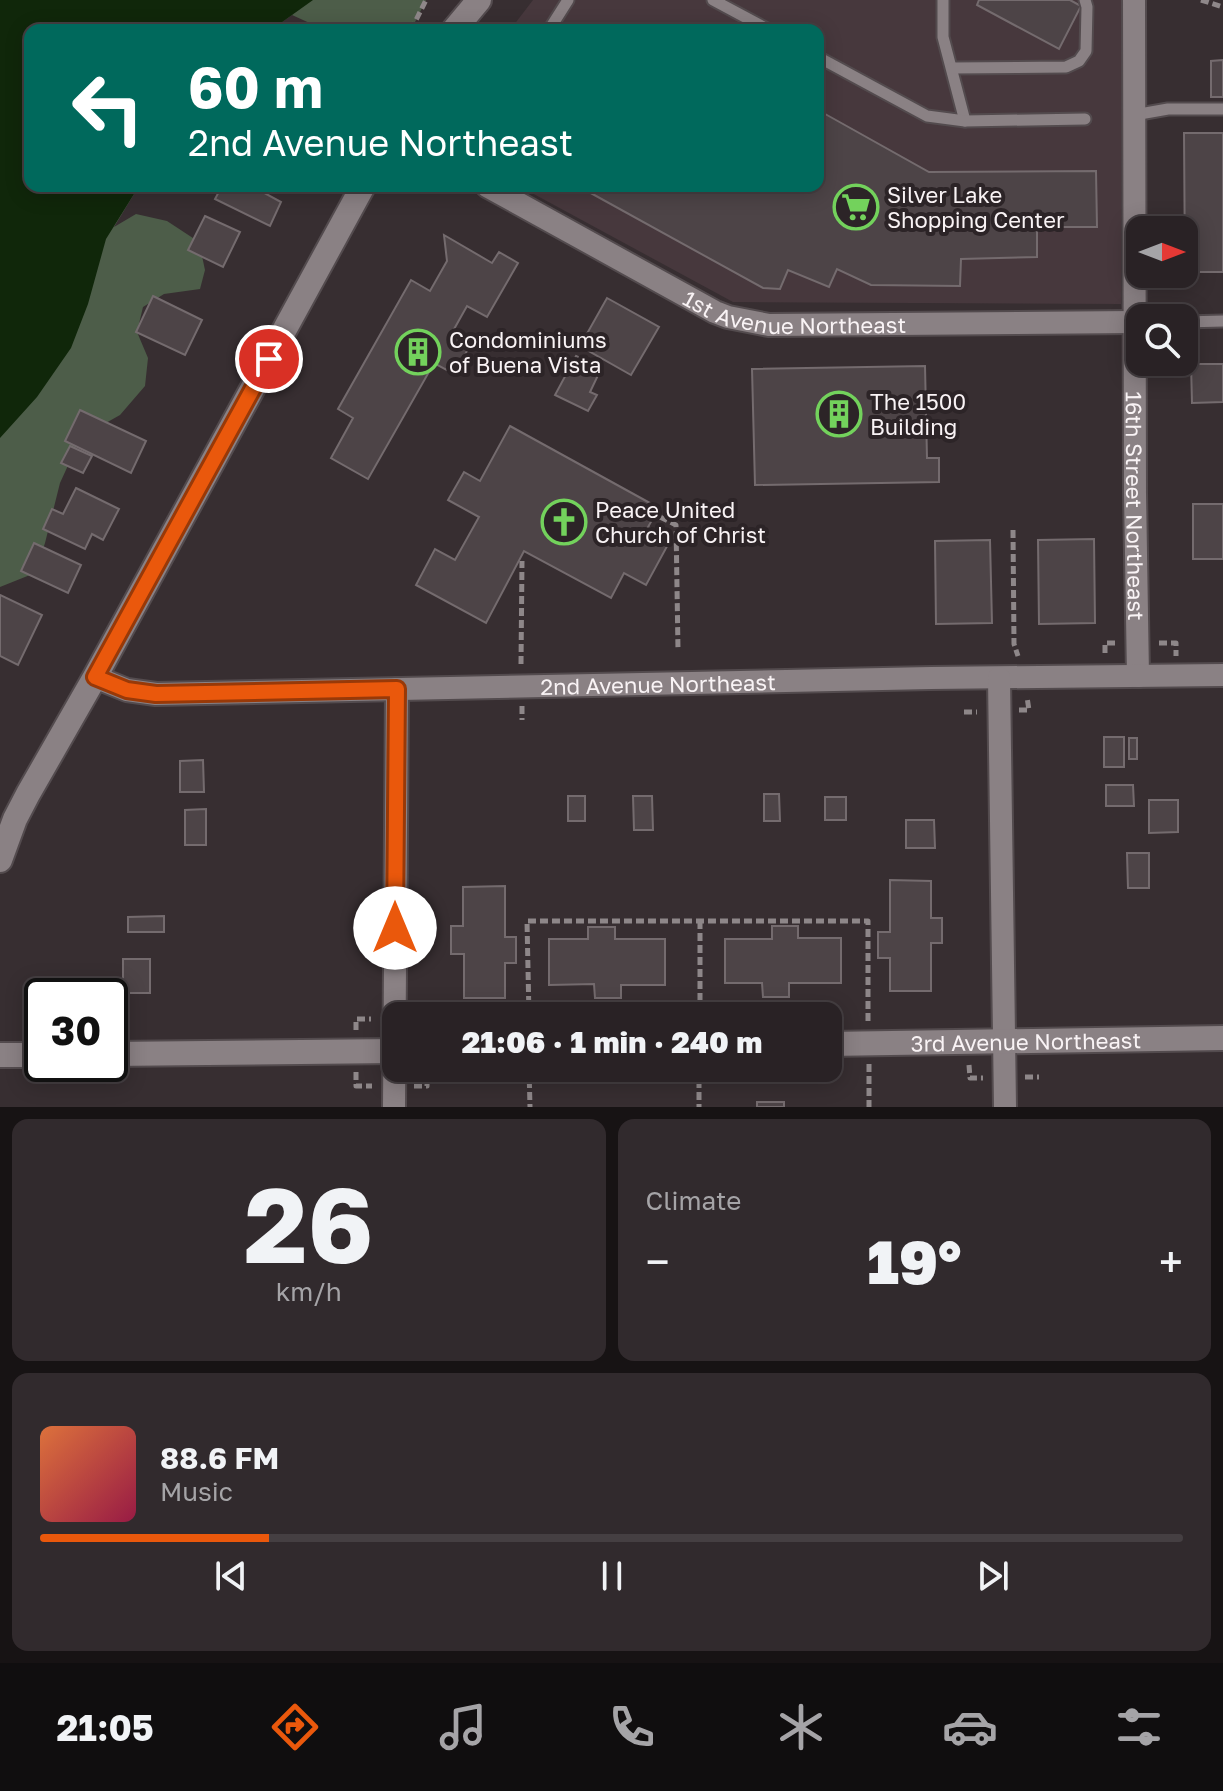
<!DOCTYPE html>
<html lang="en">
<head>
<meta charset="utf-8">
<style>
  :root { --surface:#292225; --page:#312a2d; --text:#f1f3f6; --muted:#a5a4a7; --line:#453f42; --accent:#ea580c }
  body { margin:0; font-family:"Golos Text",sans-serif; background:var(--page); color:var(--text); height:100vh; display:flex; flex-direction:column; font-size:30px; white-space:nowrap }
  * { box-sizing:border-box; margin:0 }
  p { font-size:26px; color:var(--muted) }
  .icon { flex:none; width:44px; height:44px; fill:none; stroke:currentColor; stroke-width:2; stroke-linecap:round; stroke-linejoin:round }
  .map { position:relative; height:1107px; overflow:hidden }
  .panel { display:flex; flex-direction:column; gap:12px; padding:12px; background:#171314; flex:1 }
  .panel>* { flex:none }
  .banner { position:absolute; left:24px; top:24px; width:800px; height:168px; border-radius:16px; box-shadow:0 4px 20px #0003,0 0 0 2px var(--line); background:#00695c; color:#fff; overflow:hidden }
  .needle { width:52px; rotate:90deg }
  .fabs { position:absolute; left:1126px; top:216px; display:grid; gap:16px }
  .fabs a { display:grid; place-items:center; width:72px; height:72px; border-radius:16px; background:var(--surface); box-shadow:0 4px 20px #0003,0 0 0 2px var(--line); font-size:40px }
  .speed { position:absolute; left:24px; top:978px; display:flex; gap:16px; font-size:40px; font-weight:700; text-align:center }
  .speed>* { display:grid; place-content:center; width:104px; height:104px; border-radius:50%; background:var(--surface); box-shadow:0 4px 20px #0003,0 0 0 2px var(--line); line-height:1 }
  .speed .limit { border:4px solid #111; border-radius:12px; background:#fff; color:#111 }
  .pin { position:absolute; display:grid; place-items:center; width:68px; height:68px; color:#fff; margin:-34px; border:4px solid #fff; border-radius:50%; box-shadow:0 2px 8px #0007 }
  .me { position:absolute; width:88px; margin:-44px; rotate:0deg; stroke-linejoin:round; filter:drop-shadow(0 0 6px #0008) }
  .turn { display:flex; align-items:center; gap:28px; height:168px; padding:0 32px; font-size:36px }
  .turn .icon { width:104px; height:104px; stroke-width:2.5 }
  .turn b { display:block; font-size:56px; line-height:68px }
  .big { font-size:60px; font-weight:800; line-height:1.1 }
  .panel .tile { flex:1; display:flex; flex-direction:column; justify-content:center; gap:12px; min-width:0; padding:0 28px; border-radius:16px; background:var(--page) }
  .panel .dial { align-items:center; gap:0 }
  .dial b { font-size:104px; line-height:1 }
  .song { display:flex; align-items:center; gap:24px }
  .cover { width:96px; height:96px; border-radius:12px; background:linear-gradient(135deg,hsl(20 70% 55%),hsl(340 70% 35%)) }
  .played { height:8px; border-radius:4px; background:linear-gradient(90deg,var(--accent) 20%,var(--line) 20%) }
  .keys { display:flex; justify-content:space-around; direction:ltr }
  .heat { display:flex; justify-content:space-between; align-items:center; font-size:44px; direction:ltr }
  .panel .tiles { flex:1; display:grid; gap:12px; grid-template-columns:1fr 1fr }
  .tile:last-child { grid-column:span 2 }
  .trip { position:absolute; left:382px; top:1002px; width:460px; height:80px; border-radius:16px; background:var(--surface); box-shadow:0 4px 20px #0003,0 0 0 2px var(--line); font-weight:800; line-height:80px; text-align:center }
  .tab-bar { display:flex; height:128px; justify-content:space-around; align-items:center; background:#100e0f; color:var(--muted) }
  .tab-bar .icon { width:56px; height:56px }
  .tab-bar .active { color:var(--accent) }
  .tab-bar b { font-size:36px; color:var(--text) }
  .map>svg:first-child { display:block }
  .built { fill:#47383d }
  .green { fill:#4d5d49 }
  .water { fill:#10270a }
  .building { fill:#4d4447; stroke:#746b6e; stroke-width:2 }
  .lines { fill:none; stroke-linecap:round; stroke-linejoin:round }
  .lane-casing { stroke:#534b4e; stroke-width:15 }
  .street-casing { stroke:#534b4e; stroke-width:26 }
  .secondary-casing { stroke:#534b4e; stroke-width:28 }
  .path { stroke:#8e8789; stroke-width:5; stroke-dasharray:8 4; stroke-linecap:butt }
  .lane { stroke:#8a8184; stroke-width:11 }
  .street { stroke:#8a8184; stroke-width:22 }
  .secondary { stroke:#8a8184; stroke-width:24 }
  .route-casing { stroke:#983908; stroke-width:20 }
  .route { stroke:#ea580c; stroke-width:14 }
  .labels { text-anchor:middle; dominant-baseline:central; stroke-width:8; stroke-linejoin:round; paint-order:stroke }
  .poi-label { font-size:22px; fill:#f9f3f5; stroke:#2c2427; text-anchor:start }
  .street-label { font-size:22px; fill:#f9f3f5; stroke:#2c2427 }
</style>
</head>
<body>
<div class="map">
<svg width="1223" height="1107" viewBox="0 0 1223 1107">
  <rect width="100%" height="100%" fill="#372e31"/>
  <path class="built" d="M533,0H1121V304L733,302L519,186H818V30H510Z"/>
  <path class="green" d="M0,0H426L411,30H325L292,15L271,30H30V186H139L114,227L136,214L167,221L199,242L205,270L200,289L164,294L143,307L137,332L148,358L145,386L120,415L81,437L60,483L45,543L35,573L0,587Z"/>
  <path class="water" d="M0,0H313L271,30H30V186H139L106,239L88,304L71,348L37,397L0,438Z"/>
  <g class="building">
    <path d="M979,0H1070L1081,6L1059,49L977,5Z"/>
    <path d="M1223,60V97H1211V61Z"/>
    <path d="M818,110L929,172L1096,171L1097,227H1037V257L961,259L960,286L871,285L837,269L829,287L788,270L780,289L763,288L578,186H818Z"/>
    <path d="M1184,133H1223V272H1185Z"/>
    <path d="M222,186H256L255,188L281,202L270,226L215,199Z"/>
    <path d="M205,216L240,232L223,267L188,250Z"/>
    <path d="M444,235L492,263L499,252L518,263L487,317L467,306L453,331L472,342L454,374L434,363L368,479L331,458L353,418L338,409L411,280L430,291L447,261Z"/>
    <path d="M153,296L202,320L185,355L136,332Z"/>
    <path d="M607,298L659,327L631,375L580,346Z"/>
    <path d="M576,356L601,369L590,392L597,395L588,411L555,395Z"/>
    <path d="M1191,364H1223V402L1192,403Z"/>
    <path d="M925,366L927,458H939V482L755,485L752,369Z"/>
    <path d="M80,410L146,441L131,473L65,441Z"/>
    <path d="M510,426L659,508L648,527L671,539L646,585L624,573L611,598L524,551L486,623L416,585L435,549L455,560L479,517L448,500L464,472L480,481Z"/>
    <path d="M70,446L92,456L83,473L61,463Z"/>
    <path d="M76,488L119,509L103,540L92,534L85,549L43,529L52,509L63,514Z"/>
    <rect x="1193" y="504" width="30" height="55"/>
    <path d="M1094,539L1095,623L1039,624L1038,540Z"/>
    <path d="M990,540L992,623L936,624L935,541Z"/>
    <path d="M34,543L81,565L68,593L21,571Z"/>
    <path d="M0,595L42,615L18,665L0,656Z"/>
    <rect x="1104" y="737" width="20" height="30"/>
    <rect x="1129" y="738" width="8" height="21"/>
    <path d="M203,760L204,792H180V761Z"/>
    <path d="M1106,785H1133L1134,806H1106Z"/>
    <path d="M764,794H779L780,821H764Z"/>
    <rect x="568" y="796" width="17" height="25"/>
    <path d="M633,796H652L653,830H634Z"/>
    <rect x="825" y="797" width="21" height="23"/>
    <path d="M1149,800H1178V832L1149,833Z"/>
    <path d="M206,809V845H185V810Z"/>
    <path d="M906,820H934L935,848H906Z"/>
    <path d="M1127,853H1149V888H1128Z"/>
    <path d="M890,880L931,881V918H942V943H931V991H890V958H878V932H890Z"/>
    <path d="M505,886V937H516V963H505V998H464V954H451V926H463V887Z"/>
    <path d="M164,916V932H128V917Z"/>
    <path d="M772,926H798V938H841V983H789V997H763L762,983H725V939H772Z"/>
    <path d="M588,927H615V939H665V985H621V998H595L594,984L549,985V939H588Z"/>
    <rect x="123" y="959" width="27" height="34"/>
    <rect x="757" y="1102" width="27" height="5"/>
  </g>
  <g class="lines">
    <g class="lane-casing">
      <g id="lane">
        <path d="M713,0L769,30"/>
        <path d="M943,0V37L965,121"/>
        <path d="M549,30L568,0"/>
        <path d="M818,57L927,116L965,121L1085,119"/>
        <path d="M952,68L1066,67L1079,61L1086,51L1087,7L1085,0"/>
        <path d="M1134,115L1168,109H1223"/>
        <path d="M1184,322L1223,321"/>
      </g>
    </g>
    <g class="street-casing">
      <g id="street">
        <path id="s1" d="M1134,0L1135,493L1138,676"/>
        <path id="s2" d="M487,186L715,312L728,317L769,325L1135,322"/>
        <path id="s3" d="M95,677L127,690L156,694L931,678L1223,675"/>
        <path d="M999,678L1005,1107"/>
        <path d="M394,1107L397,689"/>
      </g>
    </g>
    <g class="secondary-casing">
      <g id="secondary">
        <path d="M454,30L479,0"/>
        <path d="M0,860L15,819L28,794L95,677L363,186"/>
        <path id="s4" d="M828,1044L1223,1038"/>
        <path d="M110,1054L396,1051"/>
        <path d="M0,1055H42"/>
      </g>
    </g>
    <g class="path">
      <path d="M1201,0L1223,7"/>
      <path d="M411,30L426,0"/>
      <path d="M660,517L676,525L678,650"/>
      <path d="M1013,530L1014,644L1018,656"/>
      <path d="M1159,643H1176V656"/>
      <path d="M1105,653V643H1117"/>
      <path d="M521,664L522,561"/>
      <path d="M522,706V720"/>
      <path d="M1019,710H1029L1027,697"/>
      <path d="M964,712H977"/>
      <path d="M700,921V1016"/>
      <path d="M529,1015L700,1012"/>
      <path d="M529,1016L527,921H868V1022"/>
      <path d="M356,1030V1019H371"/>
      <path d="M869,1064V1107"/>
      <path d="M969,1065L970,1078H983"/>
      <path d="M529,1068L530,1107"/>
      <path d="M699,1068V1107"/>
      <path d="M356,1072V1086H372"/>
      <path d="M1025,1077H1039"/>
      <path d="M414,1086H427V1068"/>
    </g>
    <use href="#lane" class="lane"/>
    <use href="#street" class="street"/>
    <use href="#secondary" class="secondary"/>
  </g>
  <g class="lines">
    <g class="route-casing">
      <path id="route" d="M269,359L95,677L127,690L156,694L397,689L395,928"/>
    </g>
    <use href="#route" class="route"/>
  </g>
  <defs>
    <g id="supermarket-ring" transform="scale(2.3)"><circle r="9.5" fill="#2c2427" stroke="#73d25c" stroke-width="1.5"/><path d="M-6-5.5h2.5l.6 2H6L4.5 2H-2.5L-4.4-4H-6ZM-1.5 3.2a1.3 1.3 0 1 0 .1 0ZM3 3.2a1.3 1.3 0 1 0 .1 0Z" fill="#73d25c"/></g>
    <g id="building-ring" transform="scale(2.3)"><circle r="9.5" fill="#2c2427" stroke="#73d25c" stroke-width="1.5"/><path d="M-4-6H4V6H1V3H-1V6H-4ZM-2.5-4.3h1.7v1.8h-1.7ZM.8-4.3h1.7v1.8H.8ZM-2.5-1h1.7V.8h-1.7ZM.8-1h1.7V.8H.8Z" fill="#73d25c"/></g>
    <g id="church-ring" transform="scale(2.3)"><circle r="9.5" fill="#2c2427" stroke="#73d25c" stroke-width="1.5"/><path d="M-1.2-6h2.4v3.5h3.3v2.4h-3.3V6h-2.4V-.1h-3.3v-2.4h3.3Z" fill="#73d25c"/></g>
  </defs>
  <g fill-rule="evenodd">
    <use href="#supermarket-ring" x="856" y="207"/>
    <use href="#building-ring" x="418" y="352"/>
    <use href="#building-ring" x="839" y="414"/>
    <use href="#church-ring" x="564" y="522"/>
  </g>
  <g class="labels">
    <g class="poi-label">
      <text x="887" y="194">Silver Lake<tspan x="887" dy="25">Shopping Center</tspan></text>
      <text x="449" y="339">Condominiums<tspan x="449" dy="25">of Buena Vista</tspan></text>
      <text x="870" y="401">The 1500<tspan x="870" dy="25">Building</tspan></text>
      <text x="595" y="509">Peace United<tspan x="595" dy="25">Church of Christ</tspan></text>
    </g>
    <g class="street-label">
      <text stroke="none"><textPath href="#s2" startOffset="340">1st Avenue Northeast</textPath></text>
      <text stroke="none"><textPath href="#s1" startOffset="506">16th Street Northeast</textPath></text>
      <text stroke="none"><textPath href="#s3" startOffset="566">2nd Avenue Northeast</textPath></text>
      <text stroke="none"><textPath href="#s4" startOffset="198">3rd Avenue Northeast</textPath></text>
    </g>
  </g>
</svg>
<div class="fabs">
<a><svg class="needle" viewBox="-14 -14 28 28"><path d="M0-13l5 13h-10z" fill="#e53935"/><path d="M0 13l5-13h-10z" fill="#a5a4a7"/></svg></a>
<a><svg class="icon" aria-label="search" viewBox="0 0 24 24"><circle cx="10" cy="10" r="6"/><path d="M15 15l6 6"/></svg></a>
</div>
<div class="speed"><div class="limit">30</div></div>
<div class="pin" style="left:269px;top:359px;background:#d93025"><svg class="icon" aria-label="arrive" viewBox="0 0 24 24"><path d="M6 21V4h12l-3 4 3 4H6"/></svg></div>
<svg class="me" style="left:395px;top:928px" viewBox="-20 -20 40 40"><circle r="19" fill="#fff"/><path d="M0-13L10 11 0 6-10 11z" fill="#ea580c"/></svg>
<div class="trip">21:06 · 1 min · 240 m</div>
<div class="banner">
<div class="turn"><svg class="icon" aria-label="left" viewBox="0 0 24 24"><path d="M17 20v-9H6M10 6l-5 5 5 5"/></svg><div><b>60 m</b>2nd Avenue Northeast</div></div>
</div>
</div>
<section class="panel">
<div class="tiles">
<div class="tile dial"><b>26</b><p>km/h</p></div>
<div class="tile"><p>Climate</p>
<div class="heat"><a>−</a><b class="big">19°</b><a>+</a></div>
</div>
<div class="tile">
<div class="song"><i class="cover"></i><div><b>88.6 FM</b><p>Music</p></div></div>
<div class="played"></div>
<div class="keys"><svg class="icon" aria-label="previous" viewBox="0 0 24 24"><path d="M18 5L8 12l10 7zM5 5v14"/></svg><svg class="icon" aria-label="pause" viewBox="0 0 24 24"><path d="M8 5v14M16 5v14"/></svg><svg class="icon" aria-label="next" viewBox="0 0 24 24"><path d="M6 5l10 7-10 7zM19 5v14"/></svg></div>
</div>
</div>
</section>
<nav class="tab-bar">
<b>21:05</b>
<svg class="icon active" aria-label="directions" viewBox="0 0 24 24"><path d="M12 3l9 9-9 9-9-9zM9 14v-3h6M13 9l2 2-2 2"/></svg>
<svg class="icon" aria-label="music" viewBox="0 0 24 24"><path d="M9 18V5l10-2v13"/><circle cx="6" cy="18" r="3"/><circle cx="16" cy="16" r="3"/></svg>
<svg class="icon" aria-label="phone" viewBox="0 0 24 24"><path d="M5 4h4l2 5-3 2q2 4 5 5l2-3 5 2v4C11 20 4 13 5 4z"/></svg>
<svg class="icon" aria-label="climate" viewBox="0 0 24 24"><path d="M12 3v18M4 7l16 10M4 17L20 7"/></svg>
<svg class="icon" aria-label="car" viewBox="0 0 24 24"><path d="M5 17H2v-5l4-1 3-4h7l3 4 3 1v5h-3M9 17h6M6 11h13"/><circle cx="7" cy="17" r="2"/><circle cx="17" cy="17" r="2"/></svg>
<svg class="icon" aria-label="filters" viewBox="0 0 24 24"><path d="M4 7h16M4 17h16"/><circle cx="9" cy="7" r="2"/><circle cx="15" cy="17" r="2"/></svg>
</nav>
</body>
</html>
